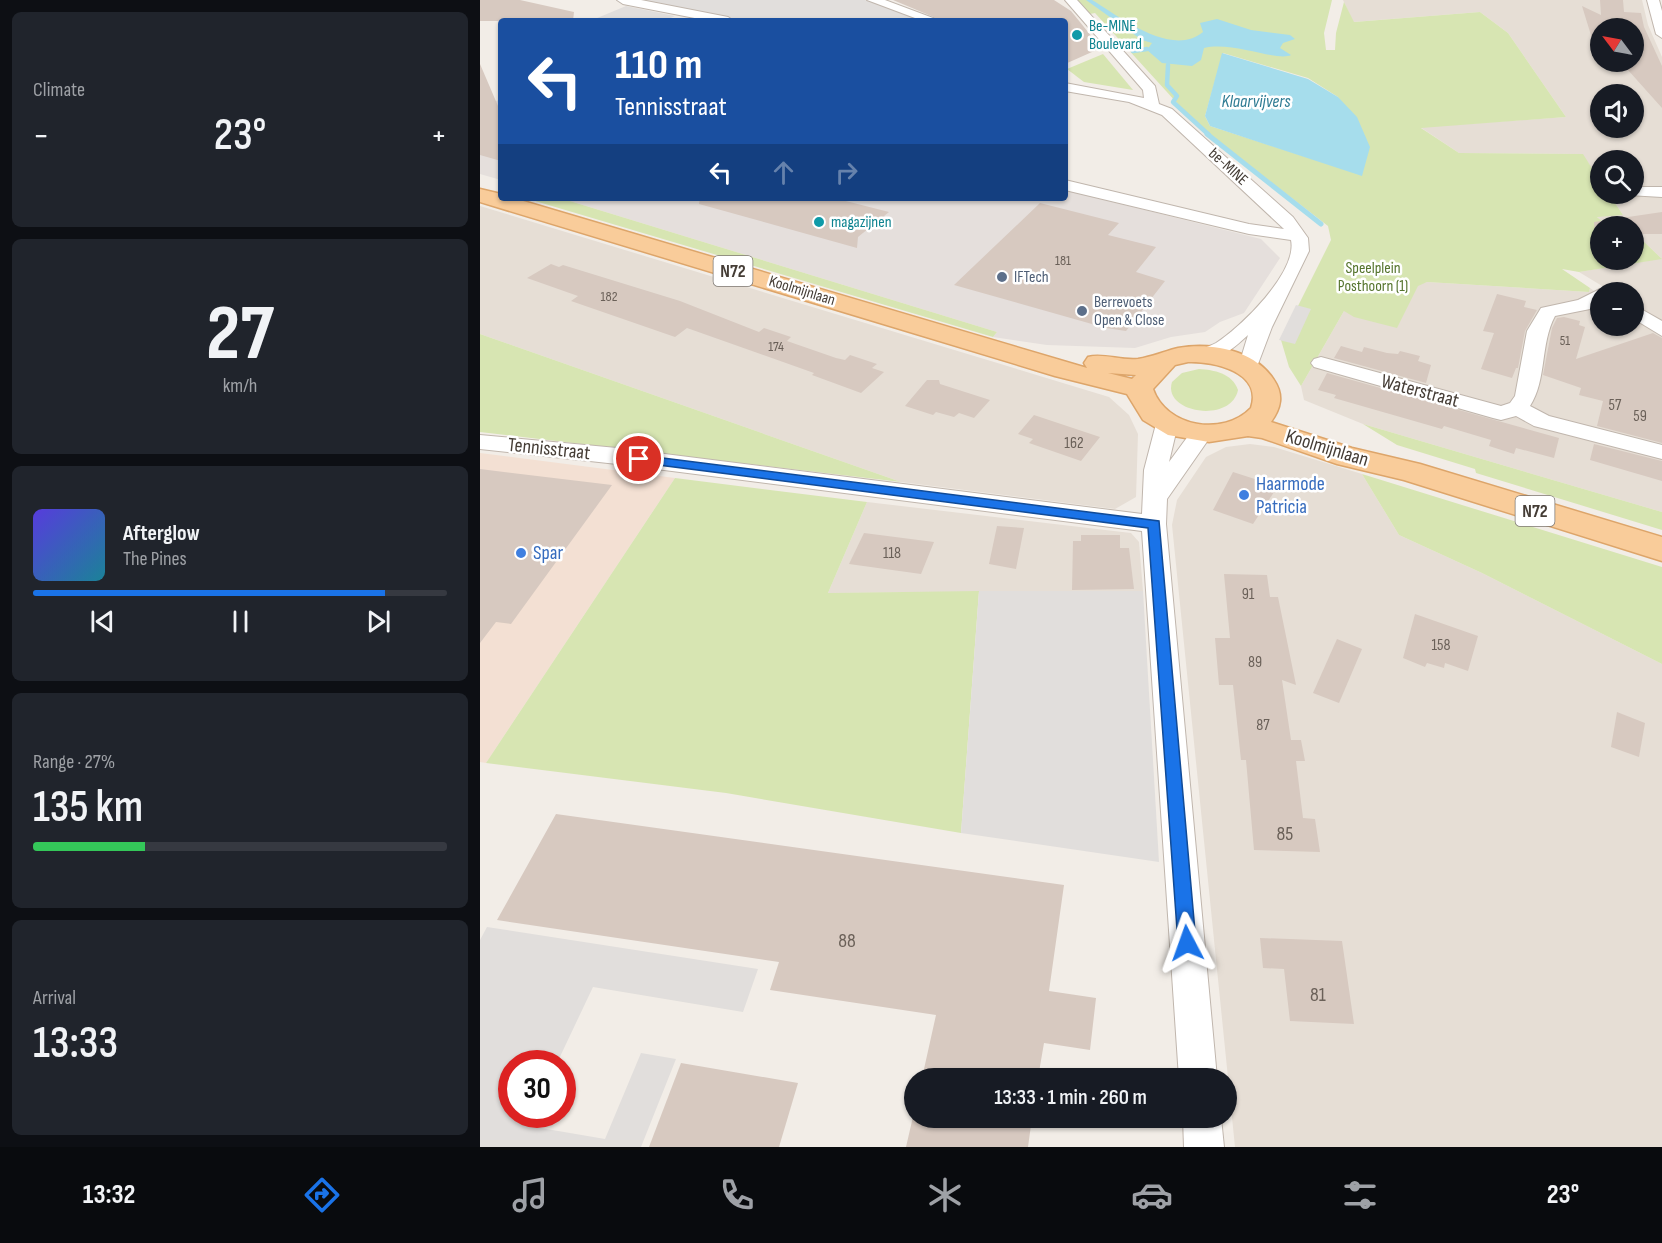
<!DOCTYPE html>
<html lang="en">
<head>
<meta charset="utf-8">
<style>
  :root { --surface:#171b24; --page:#20242c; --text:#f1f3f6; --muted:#9ea1a6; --line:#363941; --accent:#1a73e8 }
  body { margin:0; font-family:"Sofia Sans Condensed",sans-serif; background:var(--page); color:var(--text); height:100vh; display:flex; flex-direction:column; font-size:22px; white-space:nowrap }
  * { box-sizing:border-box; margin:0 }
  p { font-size:20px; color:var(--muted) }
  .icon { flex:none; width:33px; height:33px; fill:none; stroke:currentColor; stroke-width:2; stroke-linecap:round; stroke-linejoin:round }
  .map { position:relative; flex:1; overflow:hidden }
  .panel { display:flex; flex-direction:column; gap:12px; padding:12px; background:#0d0f14; width:480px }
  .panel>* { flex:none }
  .guide { position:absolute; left:18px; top:18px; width:570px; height:183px; border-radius:6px; box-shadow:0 2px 4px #0004; background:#1a4fa0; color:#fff; overflow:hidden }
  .needle { width:39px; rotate:302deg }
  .tools { position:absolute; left:1110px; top:18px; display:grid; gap:12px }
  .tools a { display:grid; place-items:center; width:54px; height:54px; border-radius:50%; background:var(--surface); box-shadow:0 2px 4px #0004; font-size:30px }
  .speed { position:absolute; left:18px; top:1050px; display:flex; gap:12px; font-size:30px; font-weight:700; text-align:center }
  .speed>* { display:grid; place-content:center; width:78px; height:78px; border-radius:50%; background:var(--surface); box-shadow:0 2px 4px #0004; line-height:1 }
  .speed .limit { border:9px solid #d22; background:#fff; color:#111 }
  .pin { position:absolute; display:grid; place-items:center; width:51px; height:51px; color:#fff; margin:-26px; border:3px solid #fff; border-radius:50%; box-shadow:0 2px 6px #0007 }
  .me { position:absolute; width:66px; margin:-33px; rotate:356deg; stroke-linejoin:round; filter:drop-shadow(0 0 4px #0008) }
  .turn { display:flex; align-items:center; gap:21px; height:126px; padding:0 18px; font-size:27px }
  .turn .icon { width:78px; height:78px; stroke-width:2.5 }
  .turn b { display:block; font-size:42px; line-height:51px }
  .lanes { display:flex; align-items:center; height:57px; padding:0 18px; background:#0003; justify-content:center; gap:30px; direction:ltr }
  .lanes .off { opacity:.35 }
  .big { font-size:45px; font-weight:600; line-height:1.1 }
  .panel .widget { flex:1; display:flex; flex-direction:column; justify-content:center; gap:9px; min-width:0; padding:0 21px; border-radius:9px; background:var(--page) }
  .panel .dial { align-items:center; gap:0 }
  .dial b { font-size:78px; line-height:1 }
  .song { display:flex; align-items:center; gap:18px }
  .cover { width:72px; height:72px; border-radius:9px; background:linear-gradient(135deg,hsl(250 70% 55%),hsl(190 70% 35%)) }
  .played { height:6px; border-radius:3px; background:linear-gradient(90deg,var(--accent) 85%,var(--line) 85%) }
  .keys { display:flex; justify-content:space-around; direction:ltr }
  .heat { display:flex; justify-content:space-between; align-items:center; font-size:33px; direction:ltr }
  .charge { height:9px; border-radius:4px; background:linear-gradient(90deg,#34c759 27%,var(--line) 0) }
  .trip { position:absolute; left:424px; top:1068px; width:333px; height:60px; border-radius:30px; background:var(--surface); box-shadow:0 2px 4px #0004; font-weight:600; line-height:60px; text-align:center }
  .menu { display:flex; height:96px; justify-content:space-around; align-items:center; background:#090b0e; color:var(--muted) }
  .menu .icon { width:42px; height:42px }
  .menu .selected { color:var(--accent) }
  .menu b { font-size:27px; color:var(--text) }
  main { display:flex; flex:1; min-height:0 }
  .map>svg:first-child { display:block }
  .residential { fill:#e6ded5; fill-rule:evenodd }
  .commercial { fill:#f3e0d3 }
  .industrial { fill:#e5dfdc }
  .green { fill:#d7e5b2; fill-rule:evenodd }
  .parking { fill:#e1dedc }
  .water { fill:#a6ddec }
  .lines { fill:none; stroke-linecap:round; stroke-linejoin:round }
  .stream-far1 { stroke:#a6ddec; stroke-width:4.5 }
  .stream { stroke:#a6ddec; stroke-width:5 }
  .building { fill:#d7c9c0; fill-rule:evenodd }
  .minor-casing { stroke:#c0b6ad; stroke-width:2 }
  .major-casing { stroke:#dda56a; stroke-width:3 }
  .minor { fill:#fff; fill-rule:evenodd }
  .major { fill:#f9cc9a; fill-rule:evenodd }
  .route { fill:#1a73e8; stroke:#114b97; stroke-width:1.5 }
  .culture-dot { fill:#0f9aa8; stroke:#fff; stroke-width:2 }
  .service-dot { fill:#5c6f8a; stroke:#fff; stroke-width:2 }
  .shop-dot { fill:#3f7fe0; stroke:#fff; stroke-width:2 }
  .labels { text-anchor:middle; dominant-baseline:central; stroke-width:5; stroke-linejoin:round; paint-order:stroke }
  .far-number-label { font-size:14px; fill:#6a6058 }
  .far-culture-label { font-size:16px; fill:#0d838f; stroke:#fff; text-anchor:start }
  .far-street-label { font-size:16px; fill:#453d36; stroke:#fff }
  .far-park-label { font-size:16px; fill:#55742d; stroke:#fff }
  .far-service-label { font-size:16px; fill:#4e5e75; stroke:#fff; text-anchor:start }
  .number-label { font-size:16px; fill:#6a6058 }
  .far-water-label { font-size:18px; font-style:italic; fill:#307c94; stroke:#fff }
  .shield { fill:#fff; stroke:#7d7772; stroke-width:1.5 }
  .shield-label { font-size:18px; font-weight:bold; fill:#453d36 }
  .street-label { font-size:20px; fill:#453d36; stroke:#fff }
  .shop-label { font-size:20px; fill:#366cbe; stroke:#fff; text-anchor:start }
  .near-number-label { font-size:20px; fill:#6a6058 }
</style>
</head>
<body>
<main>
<section class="panel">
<div class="widget"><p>Climate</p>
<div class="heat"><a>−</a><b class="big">23°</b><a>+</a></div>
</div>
<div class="widget dial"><b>27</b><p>km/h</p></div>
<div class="widget">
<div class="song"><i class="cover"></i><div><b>Afterglow</b><p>The Pines</p></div></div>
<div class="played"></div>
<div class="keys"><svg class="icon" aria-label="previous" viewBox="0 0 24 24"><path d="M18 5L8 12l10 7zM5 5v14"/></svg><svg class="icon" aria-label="pause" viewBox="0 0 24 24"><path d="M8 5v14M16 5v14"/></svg><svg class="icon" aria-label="next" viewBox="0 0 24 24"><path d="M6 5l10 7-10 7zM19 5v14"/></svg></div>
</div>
<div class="widget"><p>Range · 27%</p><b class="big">135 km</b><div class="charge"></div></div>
<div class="widget"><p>Arrival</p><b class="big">13:33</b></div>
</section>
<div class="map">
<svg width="1182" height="1147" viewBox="0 0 1182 1147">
  <rect width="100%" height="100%" fill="#f2ede7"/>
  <g class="residential">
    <path d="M863,0H1162L1168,25L1182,57V325L1154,306V292H1132L1099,272L1181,258L1159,237H1154V226H1128L1116,216L1143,215L1129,194H1154V160H1120V181L1102,154L979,153L940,127L1086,117L1028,33L1000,12L873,22ZM1120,28H1154V62H1120ZM1120,94H1154V128H1120Z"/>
    <path d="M0,206L629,397L649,415L658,434L656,497L635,509L421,482L0,334Z"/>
    <path d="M947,282L1109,292L1110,288L1120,295V326H1154V317L1182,336V512L883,424L824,400L821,386L868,304Z"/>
    <path d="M770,444L794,447L882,474L919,535L1002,573L1182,664V1147H755L692,525L697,500L726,457L746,447Z"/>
    <path d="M387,502L651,533L659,542L663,591L348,593Z"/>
  </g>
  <path class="commercial" d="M0,453L195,478L6,763L0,762Z"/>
  <g class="industrial">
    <path d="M21,99V180L0,174V108Z"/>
    <path d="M585,190L781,239L800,258L764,313L740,322L725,332L691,337L655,348L567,345L513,337L517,332L80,198H585Z"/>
  </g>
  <g class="green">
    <path d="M596,0H852L844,33L846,50H855L856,33L864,2L874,22L1000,12L1028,33L1086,117L941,128L979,153L1103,154L1120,181V194H1129L1143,215L1117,217L1128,226H1120V260H1154V237H1159L1182,259L1099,272L1082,269L1110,288L1109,292L947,282L938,286L917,328L874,317L864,311L821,386L809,367L801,340L851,240L848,226L717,125L615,13L610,14ZM743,53L828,78L858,97L882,175L730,126L725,116Z"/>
    <path d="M623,54L653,90L604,82L587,69Z"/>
    <path d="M45,198H80L517,332L513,337Z"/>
    <path d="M0,334L421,482L0,432Z"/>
    <path d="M719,369C734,370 752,373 758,390C751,424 682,413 692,382L702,373Z"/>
    <path d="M883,424L1182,512V530L996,473L995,469L917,445Z"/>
    <path d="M882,474L1182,567V664L1002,573L919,535Z"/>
    <path d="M195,478L387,502L348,593L499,591L481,833L246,793L6,763Z"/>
  </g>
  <g class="parking">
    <path d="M157,0H385L449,21H261Z"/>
    <path d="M146,6L195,16L184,21H110Z"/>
    <path d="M816,305L831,309L815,344L799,340Z"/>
    <path d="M499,591H663L679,862L481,833Z"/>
    <path d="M7,927L278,969L263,1012L113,987L77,1063L32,1064V1114L53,1115L49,1126L125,1139L161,1053L196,1059L161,1147H0V940Z"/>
  </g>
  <g class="water">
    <path d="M606,0H612C640,17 692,58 723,32L720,23L737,19L771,30L810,35L815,39L803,43L800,48L811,55C797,62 753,41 724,48L721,60L712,66L682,63L667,50L672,43L662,40Z"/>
    <path d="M742,53L828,79L858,97L877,117L890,147L882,176L730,126L725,116Z"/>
  </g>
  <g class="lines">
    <g class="stream-far1">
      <path d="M653,51L667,49"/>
      <path d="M688,65L687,85L697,96L693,102L729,135"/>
    </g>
    <path class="stream" d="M727,134L841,224"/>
  </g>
  <g class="building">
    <path d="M0,0H40L94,12L93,21H0Z"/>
    <path d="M413,0H574L591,11L621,48L585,64V21H463Z"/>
    <path d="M1120,0H1143L1144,12L1161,13L1164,27L1182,66V108L1148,70L1125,69L1118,58L1102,6L1121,15ZM1120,28H1154V62H1120Z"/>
    <path d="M0,64L21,113V161L0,155Z"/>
    <path d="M220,198H354L409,212L378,237L377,248L219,204Z"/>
    <path d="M560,203L639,223L628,235L676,247L656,272L685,281L646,331L626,328L474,285Z"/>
    <path d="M1182,212V234H1154V226H1120V234H1115L1114,222Z"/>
    <path d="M71,264L79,267L83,265L200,301L279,332L284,328L311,337L307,341L356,358L365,360L370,355L397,364L392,368L404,372L381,393L332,375L334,373L207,328L195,337L91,301L98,296L47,278Z"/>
    <path d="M1017,294L1046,301L1044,307L1057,310L1045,331L1038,368H1036L1032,378L1001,369L1014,333L1003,331Z"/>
    <path d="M1084,317L1100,321L1099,325L1105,327L1096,359L1173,333L1182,338V443L1117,426L1123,401L1099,395L1101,388L1063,375L1072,328L1077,318Z"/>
    <path d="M861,346L882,352L884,347L907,353L918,354L920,351L940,356L938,361L951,365L946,383L854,358Z"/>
    <path d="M847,373L1079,438L1074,458L1036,448L1034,454L1009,446L1011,440L964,426L962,429L854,398L856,395L838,390Z"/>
    <path d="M447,380H459L460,384L510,400L494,418L479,413L474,417L456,412L453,415L425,406Z"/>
    <path d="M554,415L620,437L601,461L549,443L553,439L538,434Z"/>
    <path d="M1114,444L1182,461V481L1110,460Z"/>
    <path d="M0,469L132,485L31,624L16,622L0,643Z"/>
    <path d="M753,472L781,481L779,484L796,489L773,524L733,510Z"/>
    <path d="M517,526L544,528L536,569L509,564Z"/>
    <path d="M384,533L454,542L441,574L369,564Z"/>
    <path d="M601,535H640V548H649L654,589L592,590L593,541H601Z"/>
    <path d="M744,574L787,575L790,597H798L816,685L802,680L811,740H821L825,761H816L823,818L835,819L840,852L774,850L766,760H761L753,685H739L735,638H750Z"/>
    <path d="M935,614L998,636L988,671L965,663L964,668L947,663L945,667L923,658Z"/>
    <path d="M857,639L882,649L859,703L833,693Z"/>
    <path d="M1137,712L1165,723L1159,757L1131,747Z"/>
    <path d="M76,814L584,885L569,991L616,998L610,1050L564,1043L558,1078H442L456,1015L290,990L299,962L17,920Z"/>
    <path d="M780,938L862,941L874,1024L810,1021L804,969L783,968Z"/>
    <path d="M201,1063L318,1083L299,1147H169Z"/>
    <path d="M435,1108V1118H552L548,1147H426Z"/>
  </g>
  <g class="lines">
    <g class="minor-casing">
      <g id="minor">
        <path d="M137,0H161L248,17L254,21H230L143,4Z"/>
        <path d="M387,0H405L461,21H443Z"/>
        <path d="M585,0H597L675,86L679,104L692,109L813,217L828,238L829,251L792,327L775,372H761L758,368L768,335C755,347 738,363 719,358L716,354C721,347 729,347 736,343C760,328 818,272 811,240L769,234L585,190V180L769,224L804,229L682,115L649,102L585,91V83L664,98L663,90Z"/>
        <path d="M1167,0H1179L1182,11V38L1176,34Z"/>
        <path d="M1154,187H1182V197L1148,195L1147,194H1154Z"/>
        <path d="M1120,289L1128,292H1120V303L1110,309L1075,316C1060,344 1067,380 1050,406L1069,416L1182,445V459L1054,426L1036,416L1021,420L1013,418L834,367L831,363L834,359L841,357L1021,406L1030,403L1035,396L1047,331L1061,308L1098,300Z"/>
        <path d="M1154,305L1182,321V336L1154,319Z"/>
        <path d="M687,417L695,419L698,424L689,462L714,428H730L733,433L687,499L686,524L737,1078H699L662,531L137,464L0,449V435L137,448L662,514L664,470L676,424L679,419Z"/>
        <path d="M703,1118H741L744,1147H704Z"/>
      </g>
    </g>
    <g class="major-casing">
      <path id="major" d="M0,189L21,194V198H33L607,368L604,363L608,357C624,353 641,361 658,359C672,357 685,351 698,348C731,342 775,350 794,380C804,395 801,408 791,422L872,448L940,464L1182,537V561L924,480L857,464L782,438L768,436L729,442L688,435L663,420L647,394L575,376L0,202ZM708,362C734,361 783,372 771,408C743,437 686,427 673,389L695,365ZM628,373L656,375L652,379Z"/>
    </g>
    <use href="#minor" class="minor"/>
    <use href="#major" class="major"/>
  </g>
  <path class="route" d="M159,455L679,521L716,943L714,950L707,953L701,950L698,943L668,528L155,462V456Z"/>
  <g class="culture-dot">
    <circle cx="597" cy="35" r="6"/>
    <circle cx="339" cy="222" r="6"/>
  </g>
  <g class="service-dot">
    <circle cx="522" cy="277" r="6"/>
    <circle cx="602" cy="311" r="6"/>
  </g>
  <g class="shop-dot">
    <circle cx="764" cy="495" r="6"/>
    <circle cx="41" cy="553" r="6"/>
  </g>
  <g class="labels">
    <g class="far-number-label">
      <text x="583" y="260">181</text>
      <text x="129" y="296">182</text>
      <text x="1085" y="340">51</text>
      <text x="296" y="346">174</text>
    </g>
    <g class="far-culture-label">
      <text x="609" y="26">Be-MINE<tspan x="609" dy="18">Boulevard</tspan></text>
      <text x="351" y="222">magazijnen</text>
    </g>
    <g class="far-street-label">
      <text transform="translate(748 167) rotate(42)">be-MINE</text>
      <text transform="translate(322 291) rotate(17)">Koolmijnlaan</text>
    </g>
    <g class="far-park-label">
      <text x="893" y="268">Speelplein<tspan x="893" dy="18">Posthoorn (1)</tspan></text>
    </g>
    <g class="far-service-label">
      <text x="534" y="277">IFTech</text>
      <text x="614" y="302">Berrevoets<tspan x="614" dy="18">Open &amp; Close</tspan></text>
    </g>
    <g class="number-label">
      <text x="1135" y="405">57</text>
      <text x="1160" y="416">59</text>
      <text x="594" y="443">162</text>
      <text x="412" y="553">118</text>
      <text x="768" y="594">91</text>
      <text x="961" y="645">158</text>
      <text x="775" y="662">89</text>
      <text x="783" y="725">87</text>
    </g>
    <g class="far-water-label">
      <text x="776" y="101">Klaarvijvers</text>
    </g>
    <g class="shield">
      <rect x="233.5" y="256" width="39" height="30" rx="4.5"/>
      <rect x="1035.5" y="496" width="39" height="30" rx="4.5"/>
    </g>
    <g class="shield-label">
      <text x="253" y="271">N72</text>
      <text x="1055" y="511">N72</text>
    </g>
    <g class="street-label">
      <text transform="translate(940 391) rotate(15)">Waterstraat</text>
      <text transform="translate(847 448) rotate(17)">Koolmijnlaan</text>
      <text transform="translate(69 449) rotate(6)">Tennisstraat</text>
    </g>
    <g class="shop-label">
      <text x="776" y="484">Haarmode<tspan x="776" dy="23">Patricia</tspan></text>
      <text x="53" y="553">Spar</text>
    </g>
    <g class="near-number-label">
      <text x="805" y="834">85</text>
      <text x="367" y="941">88</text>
      <text x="838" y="995">81</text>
    </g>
  </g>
</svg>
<div class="tools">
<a><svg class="needle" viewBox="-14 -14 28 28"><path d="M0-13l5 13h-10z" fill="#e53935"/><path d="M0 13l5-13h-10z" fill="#9ea1a6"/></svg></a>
<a><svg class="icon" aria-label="sound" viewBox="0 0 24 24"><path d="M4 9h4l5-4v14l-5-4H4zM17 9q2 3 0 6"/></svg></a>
<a><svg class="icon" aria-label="search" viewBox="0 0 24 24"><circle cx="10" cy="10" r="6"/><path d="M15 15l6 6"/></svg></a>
<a>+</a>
<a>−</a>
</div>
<div class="speed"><div class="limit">30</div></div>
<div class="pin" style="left:159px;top:459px;background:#d93025"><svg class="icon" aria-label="arrive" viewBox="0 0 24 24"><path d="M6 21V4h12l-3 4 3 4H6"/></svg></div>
<svg class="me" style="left:707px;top:943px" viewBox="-20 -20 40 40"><path d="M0-17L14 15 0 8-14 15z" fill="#1a73e8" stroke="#fff" stroke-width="4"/></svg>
<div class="trip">13:33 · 1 min · 260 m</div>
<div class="guide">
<div class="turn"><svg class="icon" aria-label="left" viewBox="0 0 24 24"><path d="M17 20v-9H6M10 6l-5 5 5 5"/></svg><div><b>110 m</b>Tennisstraat</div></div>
<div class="lanes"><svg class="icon" aria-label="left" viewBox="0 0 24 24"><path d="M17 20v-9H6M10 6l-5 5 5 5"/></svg><svg class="icon off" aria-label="ahead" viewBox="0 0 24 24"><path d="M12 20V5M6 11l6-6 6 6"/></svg><svg class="icon off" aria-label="right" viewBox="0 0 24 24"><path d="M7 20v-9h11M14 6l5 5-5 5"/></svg></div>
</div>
</div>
</main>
<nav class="menu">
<b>13:32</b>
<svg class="icon selected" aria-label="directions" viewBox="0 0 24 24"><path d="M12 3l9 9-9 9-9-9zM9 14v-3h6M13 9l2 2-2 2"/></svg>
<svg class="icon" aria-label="music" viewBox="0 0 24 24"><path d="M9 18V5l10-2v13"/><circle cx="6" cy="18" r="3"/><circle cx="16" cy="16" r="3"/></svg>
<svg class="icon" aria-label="phone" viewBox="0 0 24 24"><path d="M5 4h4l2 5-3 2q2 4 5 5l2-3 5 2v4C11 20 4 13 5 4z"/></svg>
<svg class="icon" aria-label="climate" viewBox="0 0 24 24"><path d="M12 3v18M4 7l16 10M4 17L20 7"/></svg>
<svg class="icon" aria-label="car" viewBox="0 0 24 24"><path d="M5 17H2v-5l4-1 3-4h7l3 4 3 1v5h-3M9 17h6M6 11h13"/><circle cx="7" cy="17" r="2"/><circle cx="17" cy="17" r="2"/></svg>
<svg class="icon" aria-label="filters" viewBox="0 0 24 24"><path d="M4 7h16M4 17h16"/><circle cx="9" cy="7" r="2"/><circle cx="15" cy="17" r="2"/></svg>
<b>23°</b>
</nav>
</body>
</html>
